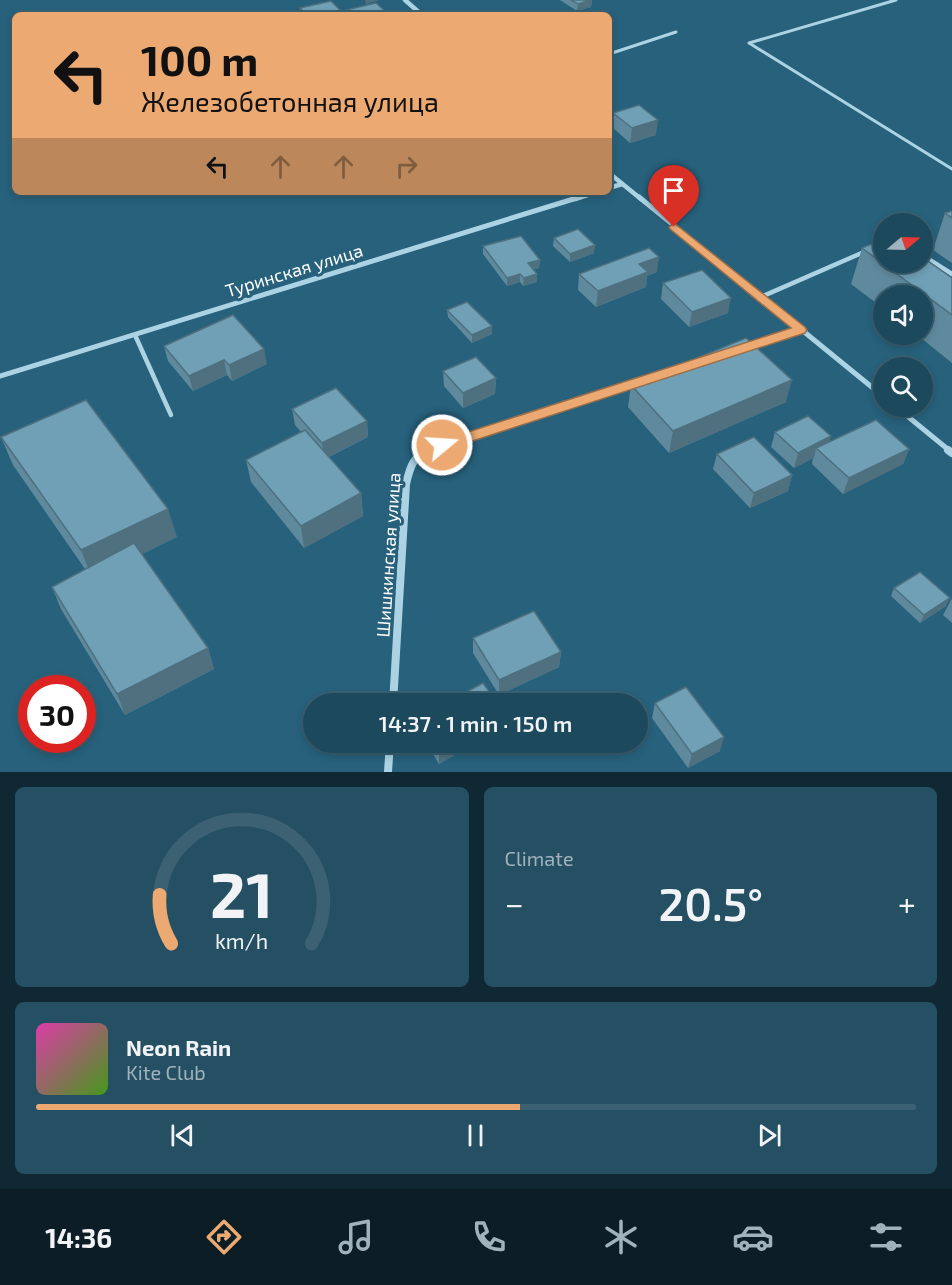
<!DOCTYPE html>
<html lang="en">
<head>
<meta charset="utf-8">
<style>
  :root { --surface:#1d495d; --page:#255063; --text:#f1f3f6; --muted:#a0b2bc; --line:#3b6172; --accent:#ecaa72 }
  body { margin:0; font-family:"Exo 2",sans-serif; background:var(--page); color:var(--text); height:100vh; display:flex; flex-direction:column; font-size:22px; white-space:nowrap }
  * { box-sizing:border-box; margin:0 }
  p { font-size:20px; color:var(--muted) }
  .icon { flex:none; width:33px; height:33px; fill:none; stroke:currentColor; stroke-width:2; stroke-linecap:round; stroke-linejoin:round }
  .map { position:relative; height:772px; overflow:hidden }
  .panel { display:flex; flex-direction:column; gap:15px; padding:15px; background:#102833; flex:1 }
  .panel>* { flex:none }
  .top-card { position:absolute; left:12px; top:12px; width:600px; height:183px; border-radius:9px; box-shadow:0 3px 9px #0003,0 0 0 2px var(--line); background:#ecaa72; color:#111; overflow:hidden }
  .needle { width:39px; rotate:71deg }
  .controls { position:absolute; left:873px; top:213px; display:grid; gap:12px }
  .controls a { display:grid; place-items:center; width:60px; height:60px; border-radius:50%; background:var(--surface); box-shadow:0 3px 9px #0003,0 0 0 2px var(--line); font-size:30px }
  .speed { position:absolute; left:18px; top:675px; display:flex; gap:12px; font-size:30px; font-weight:700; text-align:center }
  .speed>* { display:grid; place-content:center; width:78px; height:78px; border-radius:50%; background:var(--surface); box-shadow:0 3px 9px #0003,0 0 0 2px var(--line); line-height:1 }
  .speed .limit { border:9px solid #d22; background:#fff; color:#111 }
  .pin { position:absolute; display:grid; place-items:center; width:51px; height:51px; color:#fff; margin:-62px -26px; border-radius:50% 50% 50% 0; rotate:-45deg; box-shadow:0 0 6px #0007 }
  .pin .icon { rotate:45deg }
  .me { position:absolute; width:66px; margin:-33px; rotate:72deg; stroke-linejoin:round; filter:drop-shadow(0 0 4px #0008) }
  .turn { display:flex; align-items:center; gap:21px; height:126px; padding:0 30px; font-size:27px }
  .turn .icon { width:78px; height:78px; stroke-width:2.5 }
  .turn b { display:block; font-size:42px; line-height:51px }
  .lanes { display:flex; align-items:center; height:57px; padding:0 30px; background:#0003; justify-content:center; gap:30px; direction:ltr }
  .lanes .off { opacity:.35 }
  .big { font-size:45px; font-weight:600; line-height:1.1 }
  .panel .card { flex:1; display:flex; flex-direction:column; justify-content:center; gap:9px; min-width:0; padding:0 21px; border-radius:9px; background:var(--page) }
  .panel .dial { align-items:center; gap:0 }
  .dial svg { height:156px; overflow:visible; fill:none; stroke:var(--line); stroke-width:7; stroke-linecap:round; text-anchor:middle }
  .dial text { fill:var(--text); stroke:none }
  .song { display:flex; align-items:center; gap:18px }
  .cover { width:72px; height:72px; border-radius:9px; background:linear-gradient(135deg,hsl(320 70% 55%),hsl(100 70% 35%)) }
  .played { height:6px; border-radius:3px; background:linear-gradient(90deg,var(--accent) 55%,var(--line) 55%) }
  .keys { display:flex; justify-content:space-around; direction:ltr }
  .heat { display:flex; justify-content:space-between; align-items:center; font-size:33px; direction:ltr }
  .panel .tiles { flex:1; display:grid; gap:15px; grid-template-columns:1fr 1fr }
  .card:last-child { grid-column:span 2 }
  .trip { position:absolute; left:303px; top:693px; width:345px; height:60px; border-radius:30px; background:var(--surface); box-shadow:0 3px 9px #0003,0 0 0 2px var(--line); font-weight:600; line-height:60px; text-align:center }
  .tabs { display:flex; height:96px; justify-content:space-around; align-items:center; background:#0c1d25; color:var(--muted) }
  .tabs .icon { width:42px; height:42px }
  .tabs .on { color:var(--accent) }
  .tabs b { font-size:27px; color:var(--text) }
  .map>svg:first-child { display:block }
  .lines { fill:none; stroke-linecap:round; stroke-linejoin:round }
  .service-far1 { stroke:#acd3e4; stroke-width:3 }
  .service { stroke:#acd3e4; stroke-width:4.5 }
  .minor-far2 { stroke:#acd3e4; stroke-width:4.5 }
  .minor-far1 { stroke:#acd3e4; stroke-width:5 }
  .minor { stroke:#acd3e4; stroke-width:8 }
  .wall { fill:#5f8a9d }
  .shaded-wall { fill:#4e707f }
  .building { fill:#6fa0b6; stroke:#4e707f; stroke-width:1.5 }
  .route { fill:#ecaa72; stroke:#996e4a; stroke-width:1.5 }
  .labels { text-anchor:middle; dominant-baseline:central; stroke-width:6; stroke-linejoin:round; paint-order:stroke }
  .street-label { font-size:18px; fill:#fff; stroke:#27617c }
</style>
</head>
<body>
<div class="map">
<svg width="952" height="772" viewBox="0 0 952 772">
  <rect width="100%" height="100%" fill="#27617c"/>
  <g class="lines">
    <g class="service-far1">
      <path d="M896,0L749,43L952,169"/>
      <path d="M609,54L676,32"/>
    </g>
    <g class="service">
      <path d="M922,255L952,274"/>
      <path d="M761,297L864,252"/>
      <path d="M135,335L171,415"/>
    </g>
    <g class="minor-far2">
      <path d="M405,0L422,15"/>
      <path d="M609,173L641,199"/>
      <path d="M609,188L622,184"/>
      <path d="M575,199L597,192"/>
    </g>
    <g class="minor-far1">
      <path d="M639,197L884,397"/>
      <path d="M749,346L801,330"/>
      <path d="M0,376L580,197"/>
      <path d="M895,406L950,451"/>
      <path d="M426,451L639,382"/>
    </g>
    <g class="minor">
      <path d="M948,450L952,453"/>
      <path d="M393,704L406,484C410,467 413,455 431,450"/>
      <path d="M388,772L390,742"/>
    </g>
  </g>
  <g class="wall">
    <path d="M560,0H592L591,7L577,11Z"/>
    <path d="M300,8L340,10V11L389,15H301Z"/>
    <path d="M613,113L656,135L630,143L612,127Z"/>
    <path d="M952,211V263L933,250L945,213Z"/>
    <path d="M554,238L594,253L570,262L553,246Z"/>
    <path d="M483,246L540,260L539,268L533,269L537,282L523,286L520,282L507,286L483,254Z"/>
    <path d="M862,248L952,278V363L916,334H922V296H884V309L851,284Z"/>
    <path d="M657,272L647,276L646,287L596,307L578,290L579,274Z"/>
    <path d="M663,283L728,313L689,327L661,299Z"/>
    <path d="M447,310L492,326V334L472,343L448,317Z"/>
    <path d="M164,346L267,364L232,381L227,375L193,391L168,361Z"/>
    <path d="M443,371L496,378L495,394L463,408L444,386Z"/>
    <path d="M631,385L786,402L669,453L628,407Z"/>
    <path d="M292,409L367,421L368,437L329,457L361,493L363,516L304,548L251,482L246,460L301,432L295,425Z"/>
    <path d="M775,432L831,436L829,442L909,449L903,464L843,494L812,464L813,458L794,468L771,447Z"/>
    <path d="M1,437L177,537L142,554L208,648L214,669L125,715L61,609L52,587L85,569L13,465Z"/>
    <path d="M717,454L792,475L788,491L750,508L713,469Z"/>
    <path d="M894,588L946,606L920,623L891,596Z"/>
    <path d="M952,599V623L943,615L951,600Z"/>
    <path d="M473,638L561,652L559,667L499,695L473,653Z"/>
    <path d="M655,703L720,751L688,768L652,718Z"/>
    <path d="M426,742H477L439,764Z"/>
  </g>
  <g class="shaded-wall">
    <path d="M365,0H380L366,4Z"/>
    <path d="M592,0L591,7L577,11L578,4Z"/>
    <path d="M658,120L656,135L630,143L632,128Z"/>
    <path d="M595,245L594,253L570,262V254Z"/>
    <path d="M659,257L657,272L647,276L646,287L596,307L598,291L639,264Z"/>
    <path d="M540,260L539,268L528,271V263Z"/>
    <path d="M520,274V282L507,286V278Z"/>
    <path d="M537,274V282L523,286L524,278Z"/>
    <path d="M731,298L728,313L689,327L692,312Z"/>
    <path d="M492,326V334L472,343V335Z"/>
    <path d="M264,349L267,364L232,381L229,365Z"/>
    <path d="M224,360L227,375L193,391L189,376Z"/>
    <path d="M496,378L495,394L463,408V393Z"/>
    <path d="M792,380L786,402L669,453L673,431Z"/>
    <path d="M367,421L368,437L324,459L322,443Z"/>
    <path d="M831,436L826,451L816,448L814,458L794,468L798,453Z"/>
    <path d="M909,449L903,464L843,494L849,478Z"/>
    <path d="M792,475L788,491L750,508L754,493Z"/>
    <path d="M361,493L363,516L304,548L301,526Z"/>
    <path d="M168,509L177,537L92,578L81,550Z"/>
    <path d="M950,598L946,606L920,623L924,615Z"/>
    <path d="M208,648L214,669L125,715L117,694Z"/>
    <path d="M561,652L559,667L499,695V680Z"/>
    <path d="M724,737L720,751L688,768L692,754Z"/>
    <path d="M451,742H477L439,764V750Z"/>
  </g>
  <g class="building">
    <path d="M571,0H591L578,4Z"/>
    <path d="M331,1L340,10L321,15H307L300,8Z"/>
    <path d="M376,3L389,15H325Z"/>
    <path d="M639,105L658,120L632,128L613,113Z"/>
    <path d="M952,211V218L945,213Z"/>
    <path d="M578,229L595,245L570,254L554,238Z"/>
    <path d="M521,236L540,260L528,263L537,274L524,278L520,274L507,278L483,246Z"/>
    <path d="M884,239V262H922V257L952,278V315L862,248Z"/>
    <path d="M649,248L659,257L639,264L648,272L598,291L579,274Z"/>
    <path d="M702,270L731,298L692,312L663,283Z"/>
    <path d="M467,302L492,326L472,335L447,310Z"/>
    <path d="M233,315L264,349L229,365L224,360L189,376L164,346Z"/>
    <path d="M746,338L792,380L673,431L631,385Z"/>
    <path d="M476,357L496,378L463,393L443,371Z"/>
    <path d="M336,388L367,421L322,443L292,409Z"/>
    <path d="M86,400L168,509L81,550L1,437Z"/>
    <path d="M808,416L831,436L798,453L775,432Z"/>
    <path d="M876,420L909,449L849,478L816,448Z"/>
    <path d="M305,430L361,493L301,526L246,460Z"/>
    <path d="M754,437L792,475L754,493L717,454Z"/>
    <path d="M134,543L208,648L117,694L52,587Z"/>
    <path d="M920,572L950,598L924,615L894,588Z"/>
    <path d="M534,611L561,652L499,680L473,638Z"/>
    <path d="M483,683L498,704H444Z"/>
    <path d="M686,687L724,737L692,754L655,703Z"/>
    <path d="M434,742H451L439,750Z"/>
  </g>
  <path class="route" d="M674,223L805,327L807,330L805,333L448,449H437L435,445L437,442L791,328L670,229L669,227Z"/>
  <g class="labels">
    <g class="street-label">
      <text transform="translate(294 270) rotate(-17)">Туринская улица</text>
      <text transform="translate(388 555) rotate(-86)">Шишкинская улица</text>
    </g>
  </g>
</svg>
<div class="controls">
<a><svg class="needle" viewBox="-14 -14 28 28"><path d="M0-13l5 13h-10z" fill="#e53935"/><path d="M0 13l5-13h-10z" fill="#a0b2bc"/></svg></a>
<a><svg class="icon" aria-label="sound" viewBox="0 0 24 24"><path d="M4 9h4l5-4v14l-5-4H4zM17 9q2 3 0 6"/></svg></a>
<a><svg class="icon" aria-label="search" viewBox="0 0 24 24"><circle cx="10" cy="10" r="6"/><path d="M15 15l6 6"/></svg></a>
</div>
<div class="speed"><div class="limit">30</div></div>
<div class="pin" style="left:674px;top:227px;background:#d93025"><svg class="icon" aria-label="arrive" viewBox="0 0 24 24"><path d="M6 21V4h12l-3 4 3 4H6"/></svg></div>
<svg class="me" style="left:442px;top:445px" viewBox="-20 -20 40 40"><circle r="17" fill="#ecaa72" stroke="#fff" stroke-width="3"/><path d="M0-11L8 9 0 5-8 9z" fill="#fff"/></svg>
<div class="trip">14:37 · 1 min · 150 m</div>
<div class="top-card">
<div class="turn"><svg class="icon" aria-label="left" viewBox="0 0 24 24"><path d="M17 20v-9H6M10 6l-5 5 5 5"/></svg><div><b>100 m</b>Железобетонная улица</div></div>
<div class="lanes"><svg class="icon" aria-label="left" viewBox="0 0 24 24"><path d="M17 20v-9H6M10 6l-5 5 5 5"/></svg><svg class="icon off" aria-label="ahead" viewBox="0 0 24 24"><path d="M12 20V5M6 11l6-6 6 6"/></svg><svg class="icon off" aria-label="ahead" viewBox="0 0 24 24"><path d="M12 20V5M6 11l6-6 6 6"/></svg><svg class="icon off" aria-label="right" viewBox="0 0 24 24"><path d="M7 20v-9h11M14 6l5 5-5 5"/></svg></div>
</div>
</div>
<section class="panel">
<div class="tiles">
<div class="card dial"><svg viewBox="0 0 100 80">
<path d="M14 69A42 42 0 1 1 86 69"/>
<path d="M14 69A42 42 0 0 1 8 44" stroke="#ecaa72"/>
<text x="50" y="56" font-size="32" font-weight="700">21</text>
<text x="50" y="72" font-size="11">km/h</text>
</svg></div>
<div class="card"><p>Climate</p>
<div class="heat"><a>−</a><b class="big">20.5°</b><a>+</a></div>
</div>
<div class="card">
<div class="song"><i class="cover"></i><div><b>Neon Rain</b><p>Kite Club</p></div></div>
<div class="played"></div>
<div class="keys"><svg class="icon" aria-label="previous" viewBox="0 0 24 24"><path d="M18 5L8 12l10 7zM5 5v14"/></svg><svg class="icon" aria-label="pause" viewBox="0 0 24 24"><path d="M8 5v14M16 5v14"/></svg><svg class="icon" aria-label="next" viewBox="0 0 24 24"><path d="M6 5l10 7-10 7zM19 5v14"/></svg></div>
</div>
</div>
</section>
<nav class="tabs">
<b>14:36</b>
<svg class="icon on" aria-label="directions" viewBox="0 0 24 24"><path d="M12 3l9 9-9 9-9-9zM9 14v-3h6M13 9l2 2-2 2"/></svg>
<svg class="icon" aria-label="music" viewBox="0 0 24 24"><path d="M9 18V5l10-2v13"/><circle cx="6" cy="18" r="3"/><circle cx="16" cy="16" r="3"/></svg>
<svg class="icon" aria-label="phone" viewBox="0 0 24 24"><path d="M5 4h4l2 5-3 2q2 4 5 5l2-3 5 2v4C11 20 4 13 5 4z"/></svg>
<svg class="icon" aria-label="climate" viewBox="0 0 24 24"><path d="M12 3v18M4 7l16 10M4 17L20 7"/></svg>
<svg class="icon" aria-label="car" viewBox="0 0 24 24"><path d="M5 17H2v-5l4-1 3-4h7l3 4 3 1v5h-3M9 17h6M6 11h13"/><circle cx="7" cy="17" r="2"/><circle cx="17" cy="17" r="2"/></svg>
<svg class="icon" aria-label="filters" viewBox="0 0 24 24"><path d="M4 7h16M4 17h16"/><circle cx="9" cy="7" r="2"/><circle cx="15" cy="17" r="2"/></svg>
</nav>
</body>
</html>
